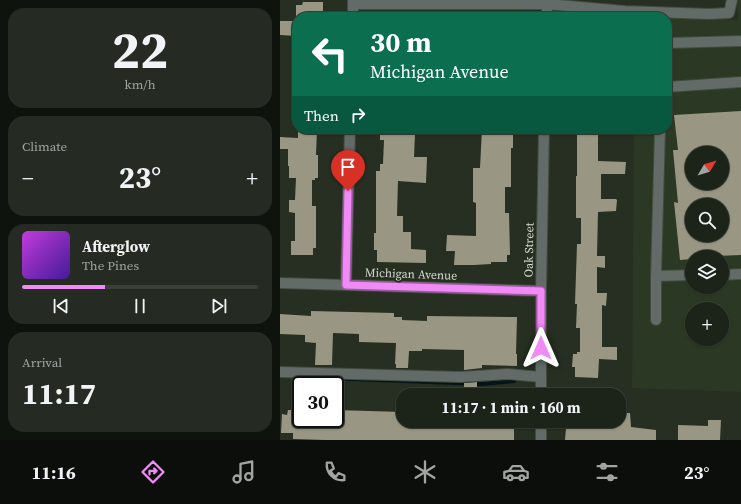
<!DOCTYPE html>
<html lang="en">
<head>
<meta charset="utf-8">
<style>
  :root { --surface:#1c2319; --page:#252b22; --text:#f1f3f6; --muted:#a0a4a2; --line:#3a4038; --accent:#f08bf6 }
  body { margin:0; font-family:"Source Serif 4",serif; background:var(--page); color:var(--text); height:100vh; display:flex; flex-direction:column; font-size:15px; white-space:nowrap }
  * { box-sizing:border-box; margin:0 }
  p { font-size:13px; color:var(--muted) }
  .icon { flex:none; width:22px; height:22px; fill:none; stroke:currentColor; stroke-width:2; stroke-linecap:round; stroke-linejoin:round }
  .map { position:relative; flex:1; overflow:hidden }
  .side { display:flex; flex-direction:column; gap:8px; padding:8px; background:#0f130e; width:280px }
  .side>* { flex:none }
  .guide { position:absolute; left:12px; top:12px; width:380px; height:122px; border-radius:16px; box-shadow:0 1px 3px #0004,0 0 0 1px var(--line); background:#0b6e4f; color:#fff; overflow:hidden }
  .needle { width:26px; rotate:52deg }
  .controls { position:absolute; left:405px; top:146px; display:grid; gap:8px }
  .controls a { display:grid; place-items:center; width:44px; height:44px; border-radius:50%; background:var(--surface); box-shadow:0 1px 3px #0004,0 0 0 1px var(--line); font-size:20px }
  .speed { position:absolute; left:12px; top:376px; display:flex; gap:8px; font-size:20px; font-weight:700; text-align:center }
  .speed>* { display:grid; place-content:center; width:52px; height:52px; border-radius:50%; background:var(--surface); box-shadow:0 1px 3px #0004,0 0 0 1px var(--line); line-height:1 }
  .speed .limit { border:2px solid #111; border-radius:6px; background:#fff; color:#111 }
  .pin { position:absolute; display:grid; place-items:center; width:34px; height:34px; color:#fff; margin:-41px -17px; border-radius:50% 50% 50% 0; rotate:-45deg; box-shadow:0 0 4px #0007 }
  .pin .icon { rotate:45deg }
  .me { position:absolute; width:44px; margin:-22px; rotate:0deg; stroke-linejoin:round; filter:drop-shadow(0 0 3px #0008) }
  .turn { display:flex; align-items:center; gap:14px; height:84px; padding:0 12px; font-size:18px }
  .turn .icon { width:52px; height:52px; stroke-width:2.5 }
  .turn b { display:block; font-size:28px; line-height:34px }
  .then { display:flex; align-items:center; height:38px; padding:0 12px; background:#0003; gap:8px; font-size:15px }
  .big { font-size:30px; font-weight:700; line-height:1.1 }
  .side .card { flex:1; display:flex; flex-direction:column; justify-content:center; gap:6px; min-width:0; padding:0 14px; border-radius:16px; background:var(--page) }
  .side .dial { align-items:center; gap:0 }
  .dial b { font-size:52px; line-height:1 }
  .song { display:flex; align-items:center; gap:12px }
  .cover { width:48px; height:48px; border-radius:6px; background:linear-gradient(135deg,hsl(290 70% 55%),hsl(260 70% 35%)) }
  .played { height:4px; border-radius:2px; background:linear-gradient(90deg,var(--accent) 35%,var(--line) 35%) }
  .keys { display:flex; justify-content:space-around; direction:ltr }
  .heat { display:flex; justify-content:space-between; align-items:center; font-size:22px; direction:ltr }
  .trip { position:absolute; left:116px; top:388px; width:230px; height:40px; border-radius:16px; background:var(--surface); box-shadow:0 1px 3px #0004,0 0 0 1px var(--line); font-weight:700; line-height:40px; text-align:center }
  .menu { display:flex; height:64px; justify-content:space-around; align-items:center; background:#0b0e0a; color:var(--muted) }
  .menu .icon { width:28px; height:28px }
  .menu .active { color:var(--accent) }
  .menu b { font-size:18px; color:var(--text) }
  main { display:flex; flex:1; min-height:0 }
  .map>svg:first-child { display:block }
  .built { fill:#2b3824; fill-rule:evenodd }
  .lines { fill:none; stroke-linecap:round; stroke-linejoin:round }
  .stream { stroke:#051517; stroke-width:4 }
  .building { fill:#999783; fill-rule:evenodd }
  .minor-casing { stroke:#424b3d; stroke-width:12 }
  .minor { stroke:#626b67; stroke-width:10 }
  .route-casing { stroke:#9c5aa0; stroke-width:10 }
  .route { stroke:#f08bf6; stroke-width:7 }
  .labels { text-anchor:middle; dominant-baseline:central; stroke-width:4; stroke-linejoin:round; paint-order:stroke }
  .street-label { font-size:12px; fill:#d5dbd2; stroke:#262f21 }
</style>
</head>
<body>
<main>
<section class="side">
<div class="card dial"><b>22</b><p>km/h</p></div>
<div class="card"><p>Climate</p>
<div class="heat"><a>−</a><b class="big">23°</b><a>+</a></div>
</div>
<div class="card">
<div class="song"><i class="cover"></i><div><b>Afterglow</b><p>The Pines</p></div></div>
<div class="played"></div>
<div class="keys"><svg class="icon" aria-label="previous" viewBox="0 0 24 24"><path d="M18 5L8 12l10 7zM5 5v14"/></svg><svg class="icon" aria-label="pause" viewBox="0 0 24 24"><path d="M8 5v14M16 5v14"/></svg><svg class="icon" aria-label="next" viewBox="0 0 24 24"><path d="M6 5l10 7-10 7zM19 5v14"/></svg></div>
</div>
<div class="card"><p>Arrival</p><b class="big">11:17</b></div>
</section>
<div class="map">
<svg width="461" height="440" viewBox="0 0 461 440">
  <rect width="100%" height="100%" fill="#262f21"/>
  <path class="built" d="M457,0H461V392L352,388L354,129H387V17L458,20ZM412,153H442V183H412ZM412,205H442V235H412ZM412,257H442V287H412ZM412,309H442V339H412Z"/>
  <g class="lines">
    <path class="stream" d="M45,378L202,384L234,381"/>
  </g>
  <g class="building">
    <path d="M23,2H43V17H16V5H22Z"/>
    <path d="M0,21H17V36L0,35Z"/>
    <path d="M461,111V255L412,257V259L400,260L394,202L398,203L393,150H398L394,115ZM412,153H442V183H412ZM412,205H442V235H412Z"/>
    <path d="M18,129H37L36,155H38V178H35V180H32V206H36V248H33V255H11V241H15V213L9,212V200H15L16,178H9V166H8V149H0V137L18,138Z"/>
    <path d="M100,129H120V131L123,132V134H135L134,157H147L146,183L118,181L117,216H123V232H131V249L146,250V263L97,262V250H94V233H96V171H100V164H103L104,140H100Z"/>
    <path d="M202,129H231V134L233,135V148H231V187H225V213H229L230,255H227V262H211V264L194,265H174L175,251H166L167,235L196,236V203L193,202V168H200Z"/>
    <path d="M304,129H318V161L346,162L345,174H321V199H336L337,200L336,211L318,212L317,256H325V268L317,267V293H327L326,306L322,305V347H337V360L319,359L318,378L295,377V367H292L293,354H297V352H300V328H296L297,304H295L297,244H301V218H296V176H297V133L304,132Z"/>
    <path d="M31,311L114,313V317H122V320L147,321V316L237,317L236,354H237V366L202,365V368L184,370V350L142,349V351H129L128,368H116V364H115L116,343L79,342V334L53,333L52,365H35L36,343L25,342V335L0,334V314L31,316Z"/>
    <path d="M197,382V394H184V383Z"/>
    <path d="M8,410H21V419H55V410L123,412V421H193V424L221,425V429H234V440H45L13,439V433H1L2,414L7,415Z"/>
    <path d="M339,413H350L351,427L376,430V440H285L286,428H294V422L321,423V421H339Z"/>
    <path d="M428,420H441L440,440H398V425L428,426Z"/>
  </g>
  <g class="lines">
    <g class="minor-casing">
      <g id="minor">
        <path d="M73,4H267L345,11L429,14L449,13L452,0"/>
        <path d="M73,17V0"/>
        <path d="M267,17V0"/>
        <path d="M387,43L461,41"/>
        <path d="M387,87L461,82"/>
        <path d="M380,129L376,276L412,275"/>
        <path d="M442,275L461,274"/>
        <path d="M0,283L261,291"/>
        <path d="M66,285L70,129"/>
        <path d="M376,320V276"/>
        <path d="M0,372L181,377L227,374L261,377"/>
        <path d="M261,395V291L264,129"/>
        <path d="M261,440V421"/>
      </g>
    </g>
    <use href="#minor" class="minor"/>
  </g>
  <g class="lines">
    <g class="route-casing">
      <path id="route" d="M68,191L66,285L261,291V348"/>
    </g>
    <use href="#route" class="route"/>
  </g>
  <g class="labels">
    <g class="street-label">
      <text transform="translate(249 250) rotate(-89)">Oak Street</text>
      <text transform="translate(131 274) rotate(2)">Michigan Avenue</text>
    </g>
  </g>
</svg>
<div class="controls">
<a><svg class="needle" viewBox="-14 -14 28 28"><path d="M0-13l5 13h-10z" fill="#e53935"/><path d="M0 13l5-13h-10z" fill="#a0a4a2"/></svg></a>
<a><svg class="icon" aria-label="search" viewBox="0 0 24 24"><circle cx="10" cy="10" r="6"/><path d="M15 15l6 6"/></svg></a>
<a><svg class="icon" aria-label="layers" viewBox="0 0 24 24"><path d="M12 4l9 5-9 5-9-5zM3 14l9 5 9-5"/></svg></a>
<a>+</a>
</div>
<div class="speed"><div class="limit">30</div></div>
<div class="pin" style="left:68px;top:191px;background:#d93025"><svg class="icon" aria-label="arrive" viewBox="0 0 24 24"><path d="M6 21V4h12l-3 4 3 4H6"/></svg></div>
<svg class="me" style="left:261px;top:348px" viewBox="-20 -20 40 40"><path d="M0-17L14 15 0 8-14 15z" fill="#f08bf6" stroke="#fff" stroke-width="4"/></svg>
<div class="trip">11:17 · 1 min · 160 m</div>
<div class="guide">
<div class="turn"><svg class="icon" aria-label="left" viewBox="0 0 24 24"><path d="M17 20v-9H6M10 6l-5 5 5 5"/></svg><div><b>30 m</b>Michigan Avenue</div></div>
<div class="then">Then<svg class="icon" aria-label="right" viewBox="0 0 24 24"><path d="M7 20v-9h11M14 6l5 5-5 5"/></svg></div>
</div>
</div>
</main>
<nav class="menu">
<b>11:16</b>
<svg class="icon active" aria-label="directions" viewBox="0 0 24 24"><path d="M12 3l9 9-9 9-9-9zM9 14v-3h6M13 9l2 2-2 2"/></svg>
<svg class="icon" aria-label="music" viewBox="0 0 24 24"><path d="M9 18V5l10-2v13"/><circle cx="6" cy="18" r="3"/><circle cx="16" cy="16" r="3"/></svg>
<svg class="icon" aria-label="phone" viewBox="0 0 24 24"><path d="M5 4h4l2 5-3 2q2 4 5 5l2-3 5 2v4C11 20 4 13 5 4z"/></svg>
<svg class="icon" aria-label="climate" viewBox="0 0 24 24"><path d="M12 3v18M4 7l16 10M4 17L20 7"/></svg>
<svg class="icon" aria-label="car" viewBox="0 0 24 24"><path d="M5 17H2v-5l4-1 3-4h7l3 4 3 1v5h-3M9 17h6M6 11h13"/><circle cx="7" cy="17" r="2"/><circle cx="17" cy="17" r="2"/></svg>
<svg class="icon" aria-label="filters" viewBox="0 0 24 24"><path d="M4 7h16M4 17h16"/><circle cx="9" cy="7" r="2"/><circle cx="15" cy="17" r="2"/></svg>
<b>23°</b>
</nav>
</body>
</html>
